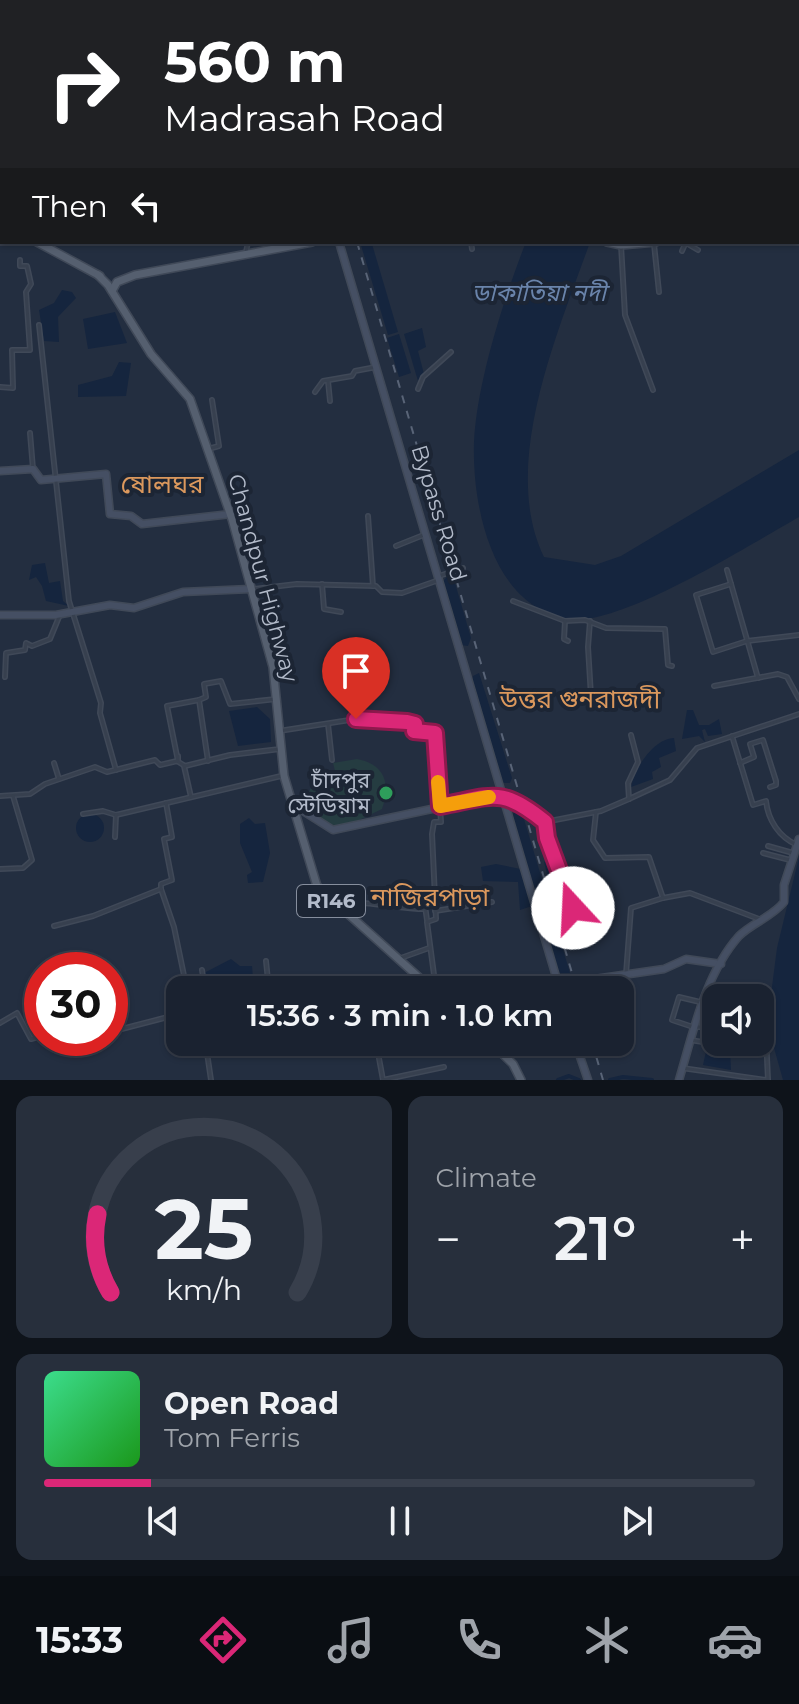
<!DOCTYPE html>
<html lang="en">
<head>
<meta charset="utf-8">
<style>
  :root { --surface:#1a2230; --page:#272f3c; --text:#f1f3f6; --muted:#9fa4ab; --line:#383f4c; --accent:#db2777 }
  body { margin:0; font-family:Montserrat,"Noto Sans Bengali",sans-serif; background:var(--page); color:var(--text); height:100vh; display:flex; flex-direction:column; font-size:30px; white-space:nowrap }
  * { box-sizing:border-box; margin:0 }
  p { font-size:26px; color:var(--muted) }
  .icon { flex:none; width:44px; height:44px; fill:none; stroke:currentColor; stroke-width:2; stroke-linecap:round; stroke-linejoin:round }
  .map { position:relative; height:1080px; overflow:hidden }
  .side { display:flex; flex-direction:column; gap:16px; padding:16px; background:#0e131a; flex:1 }
  .side>* { flex:none }
  .banner { position:absolute; left:0px; top:0px; width:800px; height:244px; box-shadow:0 2px 6px #0004,0 0 0 2px var(--line); background:#202124; color:#fff; overflow:hidden }
  .tools { position:absolute; left:702px; top:984px; display:grid; gap:16px }
  .tools a { display:grid; place-items:center; width:72px; height:72px; border-radius:16px; background:var(--surface); box-shadow:0 2px 6px #0004,0 0 0 2px var(--line); font-size:40px }
  .speed { position:absolute; left:24px; top:952px; display:flex; gap:16px; font-size:40px; font-weight:700; text-align:center }
  .speed>* { display:grid; place-content:center; width:104px; height:104px; border-radius:50%; background:var(--surface); box-shadow:0 2px 6px #0004,0 0 0 2px var(--line); line-height:1 }
  .speed .limit { border:12px solid #d22; background:#fff; color:#111 }
  .pin { position:absolute; display:grid; place-items:center; width:68px; height:68px; color:#fff; margin:-82px -34px; border-radius:50% 50% 50% 0; rotate:-45deg; box-shadow:0 0 8px #0007 }
  .pin .icon { rotate:45deg }
  .me { position:absolute; width:88px; margin:-44px; rotate:340deg; stroke-linejoin:round; filter:drop-shadow(0 0 6px #0008) }
  .turn { display:flex; align-items:center; gap:28px; height:168px; padding:0 32px; font-size:36px }
  .turn .icon { width:104px; height:104px; stroke-width:2.5 }
  .turn b { display:block; font-size:56px; line-height:68px }
  .then { display:flex; align-items:center; height:76px; padding:0 32px; background:#0003; gap:16px; font-size:30px }
  .big { font-size:60px; font-weight:600; line-height:1.1 }
  .side .card { flex:1; display:flex; flex-direction:column; justify-content:center; gap:12px; min-width:0; padding:0 28px; border-radius:16px; background:var(--page) }
  .side .dial { align-items:center; gap:0 }
  .dial svg { height:208px; overflow:visible; fill:none; stroke:var(--line); stroke-width:7; stroke-linecap:round; text-anchor:middle }
  .dial text { fill:var(--text); stroke:none }
  .song { display:flex; align-items:center; gap:24px }
  .cover { width:96px; height:96px; border-radius:12px; background:linear-gradient(135deg,hsl(150 70% 55%),hsl(120 70% 35%)) }
  .played { height:8px; border-radius:4px; background:linear-gradient(90deg,var(--accent) 15%,var(--line) 15%) }
  .keys { display:flex; justify-content:space-around; direction:ltr }
  .heat { display:flex; justify-content:space-between; align-items:center; font-size:44px; direction:ltr }
  .side .tiles { flex:1; display:grid; gap:16px; grid-template-columns:1fr 1fr }
  .card:last-child { grid-column:span 2 }
  .trip { position:absolute; left:166px; top:976px; width:468px; height:80px; border-radius:16px; background:var(--surface); box-shadow:0 2px 6px #0004,0 0 0 2px var(--line); font-weight:600; line-height:80px; text-align:center }
  .dock { display:flex; height:128px; justify-content:space-around; align-items:center; background:#0a0e13; color:var(--muted) }
  .dock .icon { width:56px; height:56px }
  .dock .on { color:var(--accent) }
  .dock b { font-size:36px; color:var(--text) }
  .map>svg:first-child { display:block }
  .green { fill:#253c41 }
  .water { fill:#15253e }
  .lines { fill:none; stroke-linecap:round; stroke-linejoin:round }
  .canal { stroke:#15253e; stroke-width:4 }
  .street-casing { stroke:#404958; stroke-width:6 }
  .secondary-casing { stroke:#404958; stroke-width:9 }
  .primary-casing { stroke:#404958; stroke-width:10 }
  .street { stroke:#37404f; stroke-width:3 }
  .secondary { stroke:#454f63; stroke-width:6 }
  .primary { stroke:#555f6f; stroke-width:7 }
  .rail { stroke:#596477; stroke-width:2; stroke-dasharray:8 8; stroke-linecap:butt }
  .route-casing { stroke:#8e194d; stroke-width:20 }
  .route { stroke:#db2777; stroke-width:14 }
  .slow { stroke:#f59e0b; stroke-width:14 }
  .leisure-dot { fill:#2e9e5b; stroke:#1c2534; stroke-width:3 }
  .labels { text-anchor:middle; dominant-baseline:central; stroke-width:8; stroke-linejoin:round; paint-order:stroke }
  .shield { fill:#1c2534; stroke:#868e9d; stroke-width:2 }
  .shield-label { font-size:20px; font-weight:bold; fill:#b3bbca }
  .street-label { font-size:22px; fill:#b3bbca; stroke:#1c2534 }
  .poi-label { font-size:22px; fill:#b3bbca; stroke:#1c2534; text-anchor:end }
  .water-label { font-size:24px; font-style:italic; fill:#6a84ab; stroke:#1c2534 }
  .quarter-label { font-size:26px; fill:#db985d; stroke:#1c2534 }
</style>
</head>
<body>
<div class="map">
<svg width="799" height="1080" viewBox="0 0 799 1080">
  <rect width="100%" height="100%" fill="#232e40"/>
  <path class="green" d="M357,759C385,764 391,784 382,809L349,825H333L314,816L307,796L316,777L335,771L333,763Z"/>
  <g class="water">
    <path d="M360,242L372,244L398,332L388,335Z"/>
    <path d="M526,242H590C559,330 499,465 544,557L595,565L621,556L799,450V517C751,544 619,628 568,619C492,607 472,506 474,442C477,382 504,298 526,242Z"/>
    <path d="M62,290L72,292L76,298L58,317L59,342L44,341L39,310L54,303Z"/>
    <path d="M115,312L127,343L88,349L83,319Z"/>
    <path d="M422,328L426,347L418,351L424,374L418,381L404,334Z"/>
    <path d="M399,334L411,373L399,377L387,338Z"/>
    <path d="M119,362L131,363L126,396L78,397V385L112,376Z"/>
    <path d="M45,563L49,583L60,581L63,601L69,606L46,601L42,586L36,577L29,580L32,565Z"/>
    <path d="M449,575L453,576L471,638L468,646L461,645L442,582Z"/>
    <path d="M479,673L512,778L510,783H501L472,682L473,676Z"/>
    <path d="M257,707L270,719L271,742L238,746L229,711Z"/>
    <path d="M687,710H693L699,725H709L719,719L722,734L708,736L705,729L702,730L705,742L699,736L682,739Z"/>
    <path d="M674,738L676,751L659,758L661,767L652,772L653,779L631,787C635,768 653,739 674,738Z"/>
    <path d="M521,809L570,973H558L512,814Z"/>
    <circle cx="90" cy="828" r="14"/>
    <path d="M249,818L255,824L265,823L270,853L263,882L248,883L247,875L252,872L240,843V824Z"/>
    <path d="M799,857V1080H783L769,1030V1010L777,948Z"/>
    <path d="M555,859L564,895L553,898L544,862Z"/>
    <path d="M496,864L521,869L532,906L520,910L518,882L483,881L481,867Z"/>
    <path d="M231,959L240,966H252L253,978L229,977L218,983L217,990H207L204,973Z"/>
    <path d="M707,1047L730,1048L731,1070L703,1065Z"/>
  </g>
  <g class="lines">
    <g class="canal">
      <path d="M558,1080L569,1076L579,1080"/>
      <path d="M610,1080L623,1077L652,1080"/>
    </g>
    <g class="street-casing">
      <g id="street">
        <path d="M193,0H247"/>
        <path d="M474,0L475,2"/>
        <path d="M787,2L788,0"/>
        <path d="M798,54H799"/>
        <path d="M471,242L472,249"/>
        <path d="M686,243L698,250"/>
        <path d="M654,244L659,292"/>
        <path d="M621,245L625,315L653,390"/>
        <path d="M682,251L686,242"/>
        <path d="M246,252L248,242"/>
        <path d="M39,325L69,601L101,703L100,713L116,770"/>
        <path d="M328,381L330,401"/>
        <path d="M0,387L13,388L12,350H30L26,292L31,284L27,266H20V260"/>
        <path d="M418,389L423,377L451,352"/>
        <path d="M315,392L323,381L352,376L355,371L376,367"/>
        <path d="M30,433L33,469"/>
        <path d="M208,449L219,446L212,400"/>
        <path d="M368,516L373,586"/>
        <path d="M396,546L426,534"/>
        <path d="M727,570L758,678"/>
        <path d="M439,576L463,568"/>
        <path d="M322,584L324,609L341,612"/>
        <path d="M731,584L696,595L713,652L747,641L799,635"/>
        <path d="M254,589L297,584L376,586L382,592L402,593L436,581"/>
        <path d="M513,601L565,621L585,620L606,628L665,629L668,665L672,666"/>
        <path d="M565,621L564,639L568,641"/>
        <path d="M590,621L588,647L591,696"/>
        <path d="M5,677L6,653L25,650L26,643L32,646L50,639L59,617"/>
        <path d="M714,686L778,674L787,677L799,699"/>
        <path d="M328,724L332,760"/>
        <path d="M279,731L356,719L407,722L415,724L414,731L435,733L441,822H434L432,834L436,919L427,922L436,990"/>
        <path d="M732,736L753,805L766,801C768,820 779,837 797,845"/>
        <path d="M178,756V761L167,706L199,700"/>
        <path d="M208,761L199,700L206,697L204,684L221,681L230,704L276,699"/>
        <path d="M54,763L59,779"/>
        <path d="M740,763L754,757L750,744L763,740L776,781V785L770,787"/>
        <path d="M184,766L191,797"/>
        <path d="M503,795L521,802L545,822L601,811L629,799L670,780L697,748L799,714"/>
        <path d="M0,796L30,794L45,784L95,767L107,772L155,760L160,765L177,761L185,766L230,755L280,749"/>
        <path d="M629,799L628,783L638,762L631,735"/>
        <path d="M596,812L593,840L605,858L649,857L663,898L690,893L759,919"/>
        <path d="M83,814L103,811L116,815"/>
        <path d="M116,815L281,776"/>
        <path d="M545,822L547,838L573,908"/>
        <path d="M115,837L116,815"/>
        <path d="M768,846L793,853"/>
        <path d="M763,853L790,860"/>
        <path d="M0,869L23,868L32,860L13,796"/>
        <path d="M161,889L174,927L187,990"/>
        <path d="M161,889V884L172,880L164,839L172,837L166,803"/>
        <path d="M339,904C370,900 395,909 425,909"/>
        <path d="M435,911L492,902"/>
        <path d="M427,920L425,906L435,905"/>
        <path d="M54,926L93,916L161,889"/>
        <path d="M398,959L429,948"/>
        <path d="M266,961L269,990"/>
        <path d="M202,970L205,990"/>
        <path d="M626,974L631,908L663,898"/>
        <path d="M365,989L425,987"/>
        <path d="M356,990H365"/>
        <path d="M700,1002L679,997L672,1020L693,1027H716"/>
        <path d="M0,1023L17,1013L31,1039L42,1036"/>
        <path d="M110,1032L164,1018L180,1017"/>
        <path d="M760,1032L766,1036L768,1080"/>
        <path d="M81,1038H88"/>
        <path d="M690,1040L767,1052"/>
        <path d="M191,1042L192,1047L206,1046L211,1080"/>
        <path d="M376,1042L383,1080"/>
        <path d="M682,1068L766,1080"/>
        <path d="M383,1080L444,1067"/>
      </g>
    </g>
    <g class="secondary-casing">
      <g id="secondary">
        <path d="M339,242L560,990"/>
        <path d="M0,471L33,469L41,480L106,474L110,514L131,516L142,524L231,514"/>
        <path d="M0,615H56L110,605L134,608L183,592L250,589"/>
        <path d="M295,806L333,830L502,794"/>
        <path d="M545,990L574,982L664,969L686,959L721,964"/>
        <path d="M575,1042L588,1080"/>
        <path d="M679,1080C693,1033 705,974 739,936C752,923 772,917 784,902V885L799,839"/>
      </g>
    </g>
    <g class="primary-casing">
      <g id="primary">
        <path d="M798,135H799"/>
        <path d="M0,223L2,224"/>
        <path d="M37,242L100,276"/>
        <path d="M607,242L621,245L656,242"/>
        <path d="M98,275L108,285L151,354L190,399L232,519L273,667L284,776L317,886L433,990"/>
        <path d="M112,291L117,282L135,275L312,242"/>
        <path d="M490,1042L513,1064L521,1080"/>
      </g>
    </g>
    <use href="#street" class="street"/>
    <use href="#secondary" class="secondary"/>
    <use href="#primary" class="primary"/>
    <g class="rail">
      <path d="M286,0V2"/>
      <path d="M357,242L577,990"/>
      <path d="M592,1042L603,1080"/>
    </g>
  </g>
  <g class="lines">
    <g class="route-casing">
      <path id="route" d="M356,719L407,722L415,724L414,731L435,733L440,806C493,796 501,786 545,822L547,838L573,908"/>
    </g>
    <use href="#route" class="route"/>
    <path class="slow" d="M438,782L440,806L489,797"/>
  </g>
  <circle class="leisure-dot" cx="386" cy="793" r="8"/>
  <g class="labels">
    <rect class="shield" x="297" y="885" width="68" height="32" rx="6"/>
    <g class="shield-label">
      <text x="331" y="901">R146</text>
    </g>
    <g class="street-label">
      <text transform="translate(439 513) rotate(73)">Bypass Road</text>
      <text transform="translate(263 578) rotate(75)">Chandpur Highway</text>
    </g>
    <g class="poi-label">
      <text x="370" y="780">চাঁদপুর<tspan x="370" dy="25">স্টেডিয়াম</tspan></text>
    </g>
    <g class="water-label">
      <text x="539" y="292">ডাকাতিয়া নদী</text>
    </g>
    <g class="quarter-label">
      <text x="162" y="484">ষোলঘর</text>
      <text x="580" y="699">উত্তর গুনরাজদী</text>
      <text x="430" y="897">নাজিরপাড়া</text>
    </g>
  </g>
</svg>
<div class="tools">
<a><svg class="icon" aria-label="sound" viewBox="0 0 24 24"><path d="M4 9h4l5-4v14l-5-4H4zM17 9q2 3 0 6"/></svg></a>
</div>
<div class="speed"><div class="limit">30</div></div>
<div class="pin" style="left:356px;top:719px;background:#d93025"><svg class="icon" aria-label="arrive" viewBox="0 0 24 24"><path d="M6 21V4h12l-3 4 3 4H6"/></svg></div>
<svg class="me" style="left:573px;top:908px" viewBox="-20 -20 40 40"><circle r="19" fill="#fff"/><path d="M0-13L10 11 0 6-10 11z" fill="#db2777"/></svg>
<div class="trip">15:36 · 3 min · 1.0 km</div>
<div class="banner">
<div class="turn"><svg class="icon" aria-label="right" viewBox="0 0 24 24"><path d="M7 20v-9h11M14 6l5 5-5 5"/></svg><div><b>560 m</b>Madrasah Road</div></div>
<div class="then">Then<svg class="icon" aria-label="left" viewBox="0 0 24 24"><path d="M17 20v-9H6M10 6l-5 5 5 5"/></svg></div>
</div>
</div>
<section class="side">
<div class="tiles">
<div class="card dial"><svg viewBox="0 0 100 80">
<path d="M14 69A42 42 0 1 1 86 69"/>
<path d="M14 69A42 42 0 0 1 9 39" stroke="#db2777"/>
<text x="50" y="56" font-size="32" font-weight="700">25</text>
<text x="50" y="72" font-size="11">km/h</text>
</svg></div>
<div class="card"><p>Climate</p>
<div class="heat"><a>−</a><b class="big">21°</b><a>+</a></div>
</div>
<div class="card">
<div class="song"><i class="cover"></i><div><b>Open Road</b><p>Tom Ferris</p></div></div>
<div class="played"></div>
<div class="keys"><svg class="icon" aria-label="previous" viewBox="0 0 24 24"><path d="M18 5L8 12l10 7zM5 5v14"/></svg><svg class="icon" aria-label="pause" viewBox="0 0 24 24"><path d="M8 5v14M16 5v14"/></svg><svg class="icon" aria-label="next" viewBox="0 0 24 24"><path d="M6 5l10 7-10 7zM19 5v14"/></svg></div>
</div>
</div>
</section>
<nav class="dock">
<b>15:33</b>
<svg class="icon on" aria-label="directions" viewBox="0 0 24 24"><path d="M12 3l9 9-9 9-9-9zM9 14v-3h6M13 9l2 2-2 2"/></svg>
<svg class="icon" aria-label="music" viewBox="0 0 24 24"><path d="M9 18V5l10-2v13"/><circle cx="6" cy="18" r="3"/><circle cx="16" cy="16" r="3"/></svg>
<svg class="icon" aria-label="phone" viewBox="0 0 24 24"><path d="M5 4h4l2 5-3 2q2 4 5 5l2-3 5 2v4C11 20 4 13 5 4z"/></svg>
<svg class="icon" aria-label="climate" viewBox="0 0 24 24"><path d="M12 3v18M4 7l16 10M4 17L20 7"/></svg>
<svg class="icon" aria-label="car" viewBox="0 0 24 24"><path d="M5 17H2v-5l4-1 3-4h7l3 4 3 1v5h-3M9 17h6M6 11h13"/><circle cx="7" cy="17" r="2"/><circle cx="17" cy="17" r="2"/></svg>
</nav>
</body>
</html>
